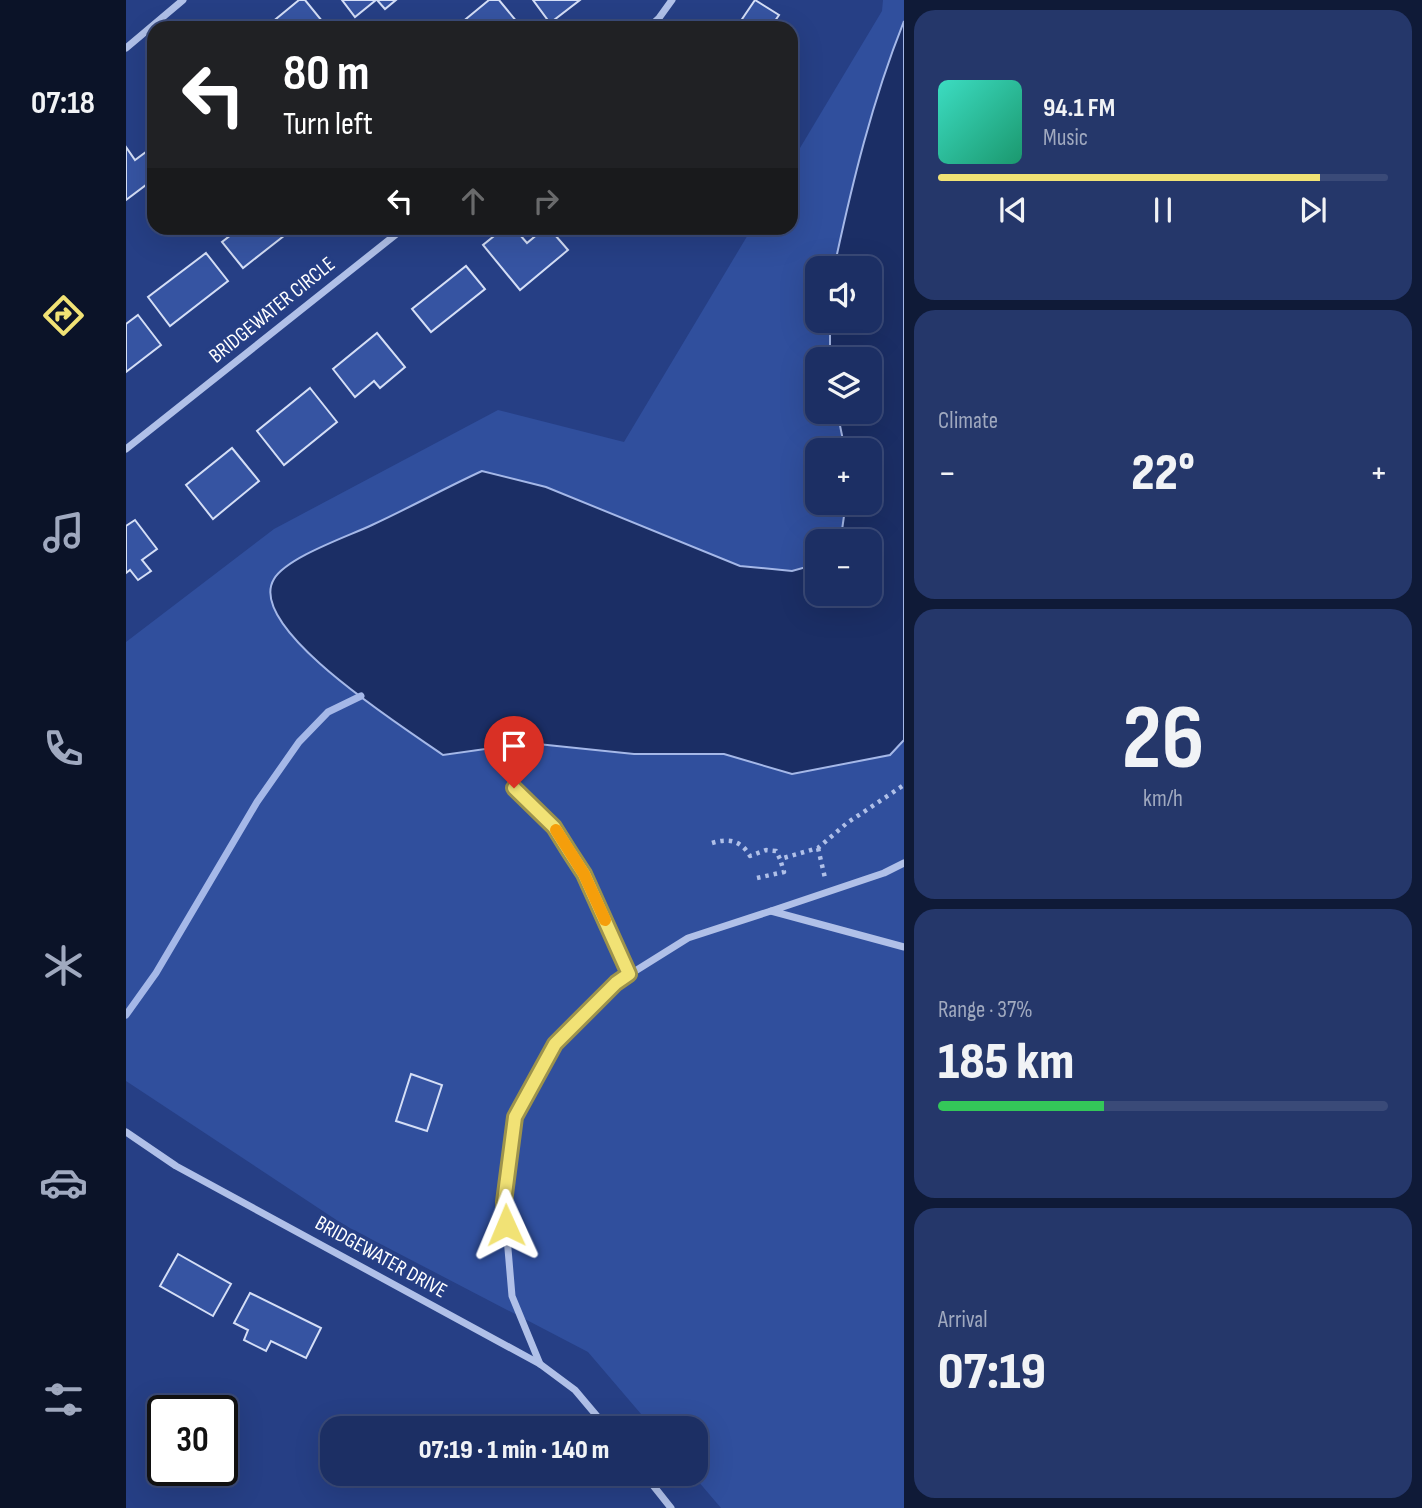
<!DOCTYPE html>
<html lang="en">
<head>
<meta charset="utf-8">
<style>
  :root { --surface:#1c2f64; --page:#25376a; --text:#f1f3f6; --muted:#a0a9bf; --line:#3a4a78; --accent:#f1e275 }
  body { margin:0; font-family:"Sofia Sans Condensed",sans-serif; background:var(--page); color:var(--text); height:100vh; display:flex; flex-direction:column; font-size:26px; white-space:nowrap }
  * { box-sizing:border-box; margin:0 }
  p { font-size:23px; color:var(--muted) }
  .icon { flex:none; width:38px; height:38px; fill:none; stroke:currentColor; stroke-width:2; stroke-linecap:round; stroke-linejoin:round }
  .map { position:relative; flex:1; overflow:hidden }
  .sheet { display:flex; flex-direction:column; gap:10px; padding:10px; background:#0f1a37; width:518px }
  .sheet>* { flex:none }
  .top-card { position:absolute; left:21px; top:21px; width:651px; height:214px; border-radius:21px; box-shadow:0 7px 28px #0002,0 0 0 2px var(--line); background:#202124; color:#fff; overflow:hidden }
  .buttons { position:absolute; left:679px; top:256px; display:grid; gap:14px }
  .buttons a { display:grid; place-items:center; width:77px; height:77px; border-radius:14px; background:var(--surface); box-shadow:0 7px 28px #0002,0 0 0 2px var(--line); font-size:35px }
  .speed { position:absolute; left:21px; top:1395px; display:flex; gap:14px; font-size:35px; font-weight:700; text-align:center }
  .speed>* { display:grid; place-content:center; width:91px; height:91px; border-radius:50%; background:var(--surface); box-shadow:0 7px 28px #0002,0 0 0 2px var(--line); line-height:1 }
  .speed .limit { border:4px solid #111; border-radius:10px; background:#fff; color:#111 }
  .pin { position:absolute; display:grid; place-items:center; width:60px; height:60px; color:#fff; margin:-72px -30px; border-radius:50% 50% 50% 0; rotate:-45deg; box-shadow:0 0 7px #0007 }
  .pin .icon { rotate:45deg }
  .me { position:absolute; width:77px; margin:-38px; rotate:359deg; stroke-linejoin:round; filter:drop-shadow(0 0 5px #0008) }
  .turn { display:flex; align-items:center; gap:24px; height:147px; padding:0 21px; font-size:32px }
  .turn .icon { width:91px; height:91px; stroke-width:2.5 }
  .turn b { display:block; font-size:49px; line-height:60px }
  .lanes { display:flex; align-items:center; height:66px; padding:0 21px; background:#0003; justify-content:center; gap:35px; direction:ltr }
  .lanes .off { opacity:.35 }
  .big { font-size:52px; font-weight:800; line-height:1.1 }
  .sheet .card { flex:1; display:flex; flex-direction:column; justify-content:center; gap:10px; min-width:0; padding:0 24px; border-radius:21px; background:var(--page) }
  .sheet .dial { align-items:center; gap:0 }
  .dial b { font-size:91px; line-height:1 }
  .song { display:flex; align-items:center; gap:21px }
  .cover { width:84px; height:84px; border-radius:10px; background:linear-gradient(135deg,hsl(170 70% 55%),hsl(160 70% 35%)) }
  .played { height:7px; border-radius:4px; background:linear-gradient(90deg,var(--accent) 85%,var(--line) 85%) }
  .keys { display:flex; justify-content:space-around; direction:ltr }
  .heat { display:flex; justify-content:space-between; align-items:center; font-size:38px; direction:ltr }
  .charge { height:10px; border-radius:5px; background:linear-gradient(90deg,#34c759 37%,var(--line) 0) }
  .trip { position:absolute; left:194px; top:1416px; width:388px; height:70px; border-radius:21px; background:var(--surface); box-shadow:0 7px 28px #0002,0 0 0 2px var(--line); font-weight:800; line-height:70px; text-align:center }
  main { display:flex; flex:1; min-height:0 }
  .menu { display:flex; flex-direction:column; width:126px; justify-content:space-around; align-items:center; background:#0b1328; color:var(--muted) }
  .menu .icon { width:49px; height:49px }
  .menu .selected { color:var(--accent) }
  .menu b { font-size:32px; color:var(--text) }
  .map>svg:first-child { display:block }
  .green { fill:#304f9d; fill-rule:evenodd }
  .water { fill:#1b2e65; stroke:#a5b8e8; stroke-width:2 }
  .lines { fill:none; stroke-linecap:round; stroke-linejoin:round }
  .stream { stroke:#a5b8e8; stroke-width:7 }
  .building { fill:#3654a2; stroke:#d4def6; stroke-width:2 }
  .path { stroke:#b0c0e8; stroke-width:4.5; stroke-dasharray:3.5 5; stroke-linecap:butt }
  .lane { stroke:#b0c0e8; stroke-width:5 }
  .street { stroke:#b0c0e8; stroke-width:7 }
  .route-casing { stroke:#9d934c; stroke-width:18 }
  .route { stroke:#f1e275; stroke-width:12 }
  .slow { stroke:#f59e0b; stroke-width:12 }
  .labels { text-anchor:middle; dominant-baseline:central; stroke-width:7; stroke-linejoin:round; paint-order:stroke }
  .street-label { font-size:21px; fill:#fff; stroke:#263f85 }
</style>
</head>
<body>
<main>
<nav class="menu">
<b>07:18</b>
<svg class="icon selected" aria-label="directions" viewBox="0 0 24 24"><path d="M12 3l9 9-9 9-9-9zM9 14v-3h6M13 9l2 2-2 2"/></svg>
<svg class="icon" aria-label="music" viewBox="0 0 24 24"><path d="M9 18V5l10-2v13"/><circle cx="6" cy="18" r="3"/><circle cx="16" cy="16" r="3"/></svg>
<svg class="icon" aria-label="phone" viewBox="0 0 24 24"><path d="M5 4h4l2 5-3 2q2 4 5 5l2-3 5 2v4C11 20 4 13 5 4z"/></svg>
<svg class="icon" aria-label="climate" viewBox="0 0 24 24"><path d="M12 3v18M4 7l16 10M4 17L20 7"/></svg>
<svg class="icon" aria-label="car" viewBox="0 0 24 24"><path d="M5 17H2v-5l4-1 3-4h7l3 4 3 1v5h-3M9 17h6M6 11h13"/><circle cx="7" cy="17" r="2"/><circle cx="17" cy="17" r="2"/></svg>
<svg class="icon" aria-label="filters" viewBox="0 0 24 24"><path d="M4 7h16M4 17h16"/><circle cx="9" cy="7" r="2"/><circle cx="15" cy="17" r="2"/></svg>
</nav>
<div class="map">
<svg width="778" height="1508" viewBox="0 0 778 1508">
  <rect width="100%" height="100%" fill="#263f85"/>
  <path class="green" d="M757,0H778V1508H595L566,1474H570V1428H527L462,1352L218,1225L0,1081V642L148,529L372,410L498,442L626,228H665V163L756,11ZM691,268H744V320H691ZM691,359H744V411H691ZM691,450H744V502H691ZM691,541H744V593H691Z"/>
  <path class="water" d="M778,21V740L764,755L666,774L598,754H508L402,743L317,755C282,730 118,628 148,579C161,557 223,536 246,525C283,508 319,488 356,471L420,487L614,566L666,571L691,564V593H744V541H712L715,537L720,502H744V450H719L711,411H744V359H704V320H744V268H708C726,184 746,101 778,21Z"/>
  <g class="lines">
    <path class="stream" d="M0,1015L30,973L131,802L173,742L202,712L235,696"/>
  </g>
  <g class="building">
    <path d="M173,0H179L201,27L139,28Z"/>
    <path d="M216,0H250L229,17Z"/>
    <path d="M251,0H270L259,9Z"/>
    <path d="M363,0H373L396,28H329Z"/>
    <path d="M407,0H454L424,23Z"/>
    <path d="M629,0L653,15L644,28H610Z"/>
    <path d="M28,146V187L24,182L0,200V147L9,160Z"/>
    <path d="M114,228H168L117,268L96,242Z"/>
    <path d="M378,228H388L401,243L419,228H423L442,250L394,290L357,245Z"/>
    <path d="M80,253L102,281L44,326L22,297Z"/>
    <path d="M340,266L359,289L305,332L286,309Z"/>
    <path d="M12,315L35,345L0,372V324Z"/>
    <path d="M251,333L279,367L254,388L248,381L229,397L207,369Z"/>
    <path d="M184,388L211,422L158,465L131,431Z"/>
    <path d="M106,448L133,481L87,519L60,485Z"/>
    <path d="M9,520L31,549L16,560L25,571L12,580L4,570L0,573V526Z"/>
    <path d="M285,1074L316,1085L301,1131L270,1121Z"/>
    <path d="M52,1254L105,1284L87,1316L34,1286Z"/>
    <path d="M124,1293L195,1328L180,1358L145,1341L140,1351L118,1340L122,1330L108,1323Z"/>
  </g>
  <g class="lines">
    <g class="path">
      <path d="M586,843C602,838 615,840 624,856L640,850L650,851L654,859L692,848L721,823L778,785"/>
      <path d="M692,848L699,878"/>
      <path d="M631,878L658,872L654,859"/>
    </g>
    <path class="lane" d="M388,788L428,827L458,874L503,974"/>
    <g class="street">
      <path d="M522,28L533,18L546,0"/>
      <path d="M0,48L57,0"/>
      <path d="M0,449L278,228"/>
      <path d="M778,863L758,873L645,911L778,947"/>
      <path d="M0,1132L50,1166L414,1364L449,1390L481,1428"/>
      <path d="M414,1364L386,1296L378,1202L389,1117L429,1044L490,983L562,938L645,911"/>
      <path d="M518,1474L545,1508"/>
    </g>
  </g>
  <g class="lines">
    <g class="route-casing">
      <path id="route" d="M380,1225L378,1202L389,1117L429,1044L490,983L503,974L458,874L443,851L428,827L388,788"/>
    </g>
    <use href="#route" class="route"/>
    <path class="slow" d="M430,830L458,874L479,920"/>
  </g>
  <g class="labels">
    <g class="street-label">
      <text transform="translate(146 310) rotate(-39)">BRIDGEWATER CIRCLE</text>
      <text transform="translate(255 1257) rotate(29)">BRIDGEWATER DRIVE</text>
    </g>
  </g>
</svg>
<div class="buttons">
<a><svg class="icon" aria-label="sound" viewBox="0 0 24 24"><path d="M4 9h4l5-4v14l-5-4H4zM17 9q2 3 0 6"/></svg></a>
<a><svg class="icon" aria-label="layers" viewBox="0 0 24 24"><path d="M12 4l9 5-9 5-9-5zM3 14l9 5 9-5"/></svg></a>
<a>+</a>
<a>−</a>
</div>
<div class="speed"><div class="limit">30</div></div>
<div class="pin" style="left:388px;top:788px;background:#d93025"><svg class="icon" aria-label="arrive" viewBox="0 0 24 24"><path d="M6 21V4h12l-3 4 3 4H6"/></svg></div>
<svg class="me" style="left:380px;top:1225px" viewBox="-20 -20 40 40"><path d="M0-17L14 15 0 8-14 15z" fill="#f1e275" stroke="#fff" stroke-width="4"/></svg>
<div class="trip">07:19 · 1 min · 140 m</div>
<div class="top-card">
<div class="turn"><svg class="icon" aria-label="left" viewBox="0 0 24 24"><path d="M17 20v-9H6M10 6l-5 5 5 5"/></svg><div><b>80 m</b>Turn left</div></div>
<div class="lanes"><svg class="icon" aria-label="left" viewBox="0 0 24 24"><path d="M17 20v-9H6M10 6l-5 5 5 5"/></svg><svg class="icon off" aria-label="ahead" viewBox="0 0 24 24"><path d="M12 20V5M6 11l6-6 6 6"/></svg><svg class="icon off" aria-label="right" viewBox="0 0 24 24"><path d="M7 20v-9h11M14 6l5 5-5 5"/></svg></div>
</div>
</div>
<section class="sheet">
<div class="card">
<div class="song"><i class="cover"></i><div><b>94.1 FM</b><p>Music</p></div></div>
<div class="played"></div>
<div class="keys"><svg class="icon" aria-label="previous" viewBox="0 0 24 24"><path d="M18 5L8 12l10 7zM5 5v14"/></svg><svg class="icon" aria-label="pause" viewBox="0 0 24 24"><path d="M8 5v14M16 5v14"/></svg><svg class="icon" aria-label="next" viewBox="0 0 24 24"><path d="M6 5l10 7-10 7zM19 5v14"/></svg></div>
</div>
<div class="card"><p>Climate</p>
<div class="heat"><a>−</a><b class="big">22°</b><a>+</a></div>
</div>
<div class="card dial"><b>26</b><p>km/h</p></div>
<div class="card"><p>Range · 37%</p><b class="big">185 km</b><div class="charge"></div></div>
<div class="card"><p>Arrival</p><b class="big">07:19</b></div>
</section>
</main>
</body>
</html>
